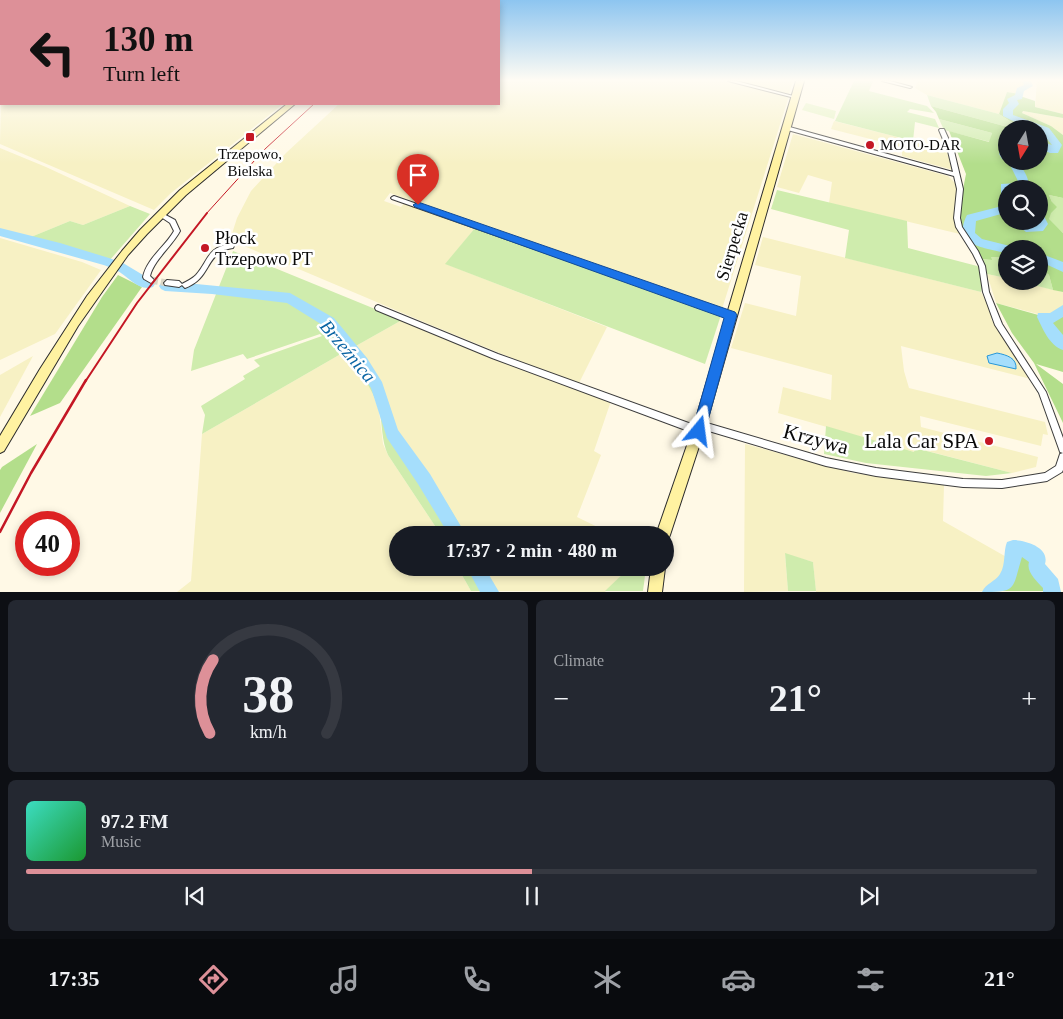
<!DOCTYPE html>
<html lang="en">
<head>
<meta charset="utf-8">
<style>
  :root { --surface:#171b24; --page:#242831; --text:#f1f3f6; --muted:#9ea1a6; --line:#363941; --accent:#dd9098 }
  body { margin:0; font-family:Georgia,serif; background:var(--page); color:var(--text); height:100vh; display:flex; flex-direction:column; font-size:19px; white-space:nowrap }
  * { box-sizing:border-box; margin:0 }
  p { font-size:16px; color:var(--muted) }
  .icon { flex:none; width:28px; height:28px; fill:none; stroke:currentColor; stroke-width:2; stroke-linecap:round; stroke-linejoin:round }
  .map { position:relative; height:592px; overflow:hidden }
  .sheet { display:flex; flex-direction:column; gap:8px; padding:8px; background:#0d0f14; flex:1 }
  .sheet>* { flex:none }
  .hud { position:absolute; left:0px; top:0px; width:500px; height:105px; box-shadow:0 2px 8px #0003; background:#dd9098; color:#111; overflow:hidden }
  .needle { width:32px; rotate:191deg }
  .tools { position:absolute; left:998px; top:120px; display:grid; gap:10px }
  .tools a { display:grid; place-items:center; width:50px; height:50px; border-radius:50%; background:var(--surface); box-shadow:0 2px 8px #0003; font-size:25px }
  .speed { position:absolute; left:15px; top:511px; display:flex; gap:10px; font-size:25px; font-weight:700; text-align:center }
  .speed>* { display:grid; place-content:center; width:65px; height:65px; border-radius:50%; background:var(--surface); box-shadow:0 2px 8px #0003; line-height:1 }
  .speed .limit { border:8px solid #d22; background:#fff; color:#111 }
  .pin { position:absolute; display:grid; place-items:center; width:42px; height:42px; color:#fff; margin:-51px -21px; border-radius:50% 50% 50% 0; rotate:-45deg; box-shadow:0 0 5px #0007 }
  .pin .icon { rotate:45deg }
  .me { position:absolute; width:55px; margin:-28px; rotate:16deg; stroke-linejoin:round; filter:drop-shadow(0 0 4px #0008) }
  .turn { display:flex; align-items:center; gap:18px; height:105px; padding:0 20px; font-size:22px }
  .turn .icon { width:65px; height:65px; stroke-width:2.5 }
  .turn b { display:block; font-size:35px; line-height:42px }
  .big { font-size:38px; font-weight:800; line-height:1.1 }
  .sheet .tile { flex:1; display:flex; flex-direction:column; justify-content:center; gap:8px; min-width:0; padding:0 18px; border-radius:8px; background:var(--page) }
  .sheet .dial { align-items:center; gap:0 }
  .dial svg { height:130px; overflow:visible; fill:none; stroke:var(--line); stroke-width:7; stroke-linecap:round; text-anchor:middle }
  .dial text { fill:var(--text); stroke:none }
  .song { display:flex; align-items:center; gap:15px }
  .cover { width:60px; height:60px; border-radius:8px; background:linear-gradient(135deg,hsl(170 70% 55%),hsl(130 70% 35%)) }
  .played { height:5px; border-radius:2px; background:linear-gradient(90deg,var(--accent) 50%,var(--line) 50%) }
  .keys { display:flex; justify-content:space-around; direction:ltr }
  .heat { display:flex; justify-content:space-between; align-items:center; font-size:28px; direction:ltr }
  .sheet .tiles { flex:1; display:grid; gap:8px; grid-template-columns:1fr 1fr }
  .tile:last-child { grid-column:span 2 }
  .trip { position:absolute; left:389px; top:526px; width:285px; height:50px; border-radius:25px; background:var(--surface); box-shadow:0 2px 8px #0003; font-weight:800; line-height:50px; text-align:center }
  .menu { display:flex; height:80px; justify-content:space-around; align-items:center; background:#090b0e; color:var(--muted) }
  .menu .icon { width:35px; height:35px }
  .menu .current { color:var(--accent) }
  .menu b { font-size:22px; color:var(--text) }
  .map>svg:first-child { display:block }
  .farmland { fill:#f7f1c4 }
  .green { fill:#cfecad }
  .forest { fill:#b3de8b }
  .pitch { fill:#e2f2bf }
  .water { fill:#a5defc; stroke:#2697d9 }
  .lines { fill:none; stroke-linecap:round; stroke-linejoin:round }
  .river { fill:#a5defc; fill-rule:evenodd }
  .street-tunnel { stroke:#dad5c5; stroke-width:7; stroke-dasharray:7 3; stroke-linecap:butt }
  .street-casing { stroke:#3c3c3c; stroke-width:2 }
  .secondary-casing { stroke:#2b2b2b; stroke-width:2 }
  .primary-casing { stroke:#1a1a1a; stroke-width:2 }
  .street { fill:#fff; fill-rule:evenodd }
  .secondary { fill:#fff2a1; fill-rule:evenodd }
  .primary { fill:#ffd156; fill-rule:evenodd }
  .rail-far2 { stroke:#c41724; stroke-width:1 }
  .rail-far1 { stroke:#c41724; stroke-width:2 }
  .rail { stroke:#c41724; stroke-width:2.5 }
  .route { fill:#1a73e8; stroke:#114b97 }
  .poi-dot { fill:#c41724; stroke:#fff; stroke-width:2 }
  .labels { text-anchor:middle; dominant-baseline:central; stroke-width:5; stroke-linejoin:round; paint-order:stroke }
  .far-poi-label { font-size:15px; fill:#090909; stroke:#fff; text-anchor:start }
  .poi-label { font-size:18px; fill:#090909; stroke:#fff; text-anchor:start }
  .street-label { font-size:18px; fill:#090909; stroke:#fff }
  .water-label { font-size:19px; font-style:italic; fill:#0a65a4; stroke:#fff }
  .near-street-label { font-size:21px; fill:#090909; stroke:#fff }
  .near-poi-label { font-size:21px; fill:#090909; stroke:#fff; text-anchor:end }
</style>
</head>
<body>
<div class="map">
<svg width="1063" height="592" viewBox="0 0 1063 592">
  <rect width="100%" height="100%" fill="#fff9e6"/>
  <g class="farmland">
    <path d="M499,81H727L789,96L722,309L390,193L384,201L401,207L405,202L475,228L446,264L607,327L579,383L534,367L431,325L230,240L237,218L251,191L286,153L339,104H499Z"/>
    <path d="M735,81H793L789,94Z"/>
    <path d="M918,81H1026L1028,86L1019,90V94L1007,92L999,114L927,95L915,88Z"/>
    <path d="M1037,81H1063V114L1035,107Z"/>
    <path d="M1,100V104H283L171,193L154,210L0,144Z"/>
    <path d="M1023,111L1063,118V135L1051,126L1022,113Z"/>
    <path d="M834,121L949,150L953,170L902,156V147L831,129Z"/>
    <path d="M793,134L948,176L957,185L956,225L960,234L829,203L832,182L808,175L799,193L777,187Z"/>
    <path d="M0,148L46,167L130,206L83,225L70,221L31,237L0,229Z"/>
    <path d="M763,237L981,292L994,317L991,319L1031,379L901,346L904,371L909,388L1045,422L1048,435L1043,434L1041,446L920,416L921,427L1038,457L1036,467L1012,473L916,448L914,452L778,413L783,387L831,400L832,375L731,348L745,303L796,316L801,276L755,265Z"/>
    <path d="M0,238L82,262L101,270L55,334L0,360Z"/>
    <path d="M987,274L1006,278V281H1018L1063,292V308L1049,317L996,303Z"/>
    <path d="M402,320L514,366L611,401L594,451L601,455L577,517L614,535H466L447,503L397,432L377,379L354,347Z"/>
    <path d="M346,351L371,389L379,411L383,444L388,455L441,535H398V568H458L471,591L177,592L191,581L202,434Z"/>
    <path d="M33,356L0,417V375Z"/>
    <path d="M745,444L853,473L944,485L943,521L1010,559L1004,578L987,591L816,592L813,562L785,554L788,591L744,592Z"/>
    <path d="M484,568H629L605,592L498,591Z"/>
  </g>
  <g class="green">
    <path d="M854,81H873L869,91L927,106L934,113L910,109L907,112L935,119L939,128L915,122L913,141L835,121Z"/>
    <path d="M927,95L999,114L1013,123V125L1004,126L931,106Z"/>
    <path d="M939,119L992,133L990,142L944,130Z"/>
    <path d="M777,190L907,221L908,248L981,267L984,282L981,292L845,258L849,230L771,209Z"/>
    <path d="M1049,195L1063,198V233L1048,219L1052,202Z"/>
    <path d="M130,206L150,214L109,261L31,237L70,221L83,225Z"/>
    <path d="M475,228L721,315L705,364L445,264Z"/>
    <path d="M233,251L402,320L354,347L377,379L397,432L447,503L466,535H441L388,455C381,440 383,425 379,409C372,387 358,370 346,351L202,434L205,415L201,406L245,379L243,376L260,366L254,360L322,336L320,334L247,359L243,354L191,371L194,350Z"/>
    <path d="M991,257L1006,258V278L987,274L981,259L991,260Z"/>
    <path d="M1039,267L1049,275L1053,290L1018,281H1039Z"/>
    <path d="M826,426L914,452L915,448L1012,473L986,476L866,463L824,454Z"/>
    <path d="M785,553L813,562L816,591H788Z"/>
    <path d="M458,568H484L498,591H471Z"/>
    <path d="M629,568H646L643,591H605Z"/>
  </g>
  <g class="forest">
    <path d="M1007,92L1019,94L1011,99L1013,104L1007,108V116C1020,124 1033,125 1046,130L1056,146L1053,150L1039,143V129H1006V150L1003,153L1006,161L1015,164L1023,182L1022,187L1011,185L1003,186L1006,195V211L1001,209L967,219C966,248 984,245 1006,250V258L991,257L992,260L981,259L961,228L958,214L966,174L949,131L989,142L992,133L939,119L936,112L931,106L1004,126L1013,125V123L999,114Z"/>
    <path d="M1020,96L1035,101V107L1063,114V118L1023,111L1022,113L1051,126L1063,135V198L1049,195L1052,202L1057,207L1051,213L1049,219L1063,233V267L1039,256V249C1024,249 977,250 971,234C969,229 971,223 973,218L1003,211L1006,213V221C1020,221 1032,236 1044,225L1039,215V189H1006V188L1024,189L1025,186L1018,164L1015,161H1039V145L1056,151L1058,146L1047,129L1028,125L1009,116L1010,110L1014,105L1013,100Z"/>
    <path d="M1039,258L1063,269V292L1053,290L1049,275L1039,267Z"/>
    <path d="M118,275L142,287L60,403L30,416L102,297Z"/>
    <path d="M996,303L1042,316L1049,333L1063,345V372L1036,364L1063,384V423L1034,363L1012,333Z"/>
    <path d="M1063,313V342L1052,332L1046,319H1055Z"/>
    <path d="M37,444L0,513V470L2,467Z"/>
    <path d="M1018,549C1040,555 1028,556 1036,568C1040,574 1045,580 1050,585L1049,591H994L1008,581L1015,560V551Z"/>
  </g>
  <path class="pitch" d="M806,103L836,111L834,119L802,110Z"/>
  <path class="water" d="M997,353C1007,355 1017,358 1016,369L989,363L987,356Z"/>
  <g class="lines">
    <g class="river">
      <path d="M1023,81H1031L1033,86L1024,91L1022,99L1017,100L1019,104L1013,110V115L1049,128L1062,145L1058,153H1050L1039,148V141L1052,145L1039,129L1019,124L1003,116V109L1009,103L1007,99L1015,95L1017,88L1024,85Z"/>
      <path d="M1006,148V160L1002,159L999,154L1002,149Z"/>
      <path d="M1008,161H1018C1023,170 1031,179 1028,189H1006V198L1001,194V184L1019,183Z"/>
      <path d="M1002,206L1006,208V216L1001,214L976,221L975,233L982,239L1010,246L1012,249H1006V253C986,248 951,246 967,215Z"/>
      <path d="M1039,213L1043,214L1048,224L1043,231L1026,232L1013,221H1027L1032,225L1036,224L1035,221H1039Z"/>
      <path d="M0,228L60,243L109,258L123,263L153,281L155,284L153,287C139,292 128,276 116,270C111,267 106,266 100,264L0,236Z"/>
      <path d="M1039,253L1063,262V272L1039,261Z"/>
      <path d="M165,281L290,293L334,318L367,358L382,382L398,430L430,474L466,535H449L418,484L387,438L371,388L357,366L324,326L287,303L212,294L165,291L161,289L159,286L161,283Z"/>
      <path d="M1063,305V317L1053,323L1063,335V350C1049,345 1043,329 1037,317L1038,313H1050Z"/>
      <path d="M1013,540C1025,540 1050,547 1045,564L1058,579L1061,592H1043V588C1037,581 1026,572 1029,562L1022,557C1012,589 1018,592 982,592C986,583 995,582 1000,574C1006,564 1003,552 1007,542Z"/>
      <path d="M467,568H485L499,592H480Z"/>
    </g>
    <path class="street-tunnel" d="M151,280L167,283"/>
    <g class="street-casing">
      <g id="street">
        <path d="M728,81H736L797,97L795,98Z"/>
        <path d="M882,81H890L912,87L910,88Z"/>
        <path d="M786,126L953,172L948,151L939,130L940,129H944L954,151L963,189L960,218L962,227L978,251L985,266L989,292L1002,324L1046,392L1063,438V453L1060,452L1059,449L1039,393L995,325L983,292L979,266L973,254L956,227L954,218L957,189L954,176L784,129L783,128Z"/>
        <path d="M394,196L733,313L735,315L733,317H729L392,199L391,198L392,197Z"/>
        <path d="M160,212L175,220L180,231C172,246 154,260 150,276L154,280L151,283L144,279L143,277C147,258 165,247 174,231L170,223L158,215L157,214Z"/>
        <path d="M231,244L234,246L233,248C229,249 225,249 222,251C205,261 209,279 185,288L182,285L179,287L165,285L164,283L167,280L179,281L182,284C187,281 192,279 196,275C209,260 207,247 231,244Z"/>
        <path d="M378,305L498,354L697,426V422L700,421L826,458L876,468L963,479L1002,480L1045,473L1056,466L1060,454L1063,453V470L1062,472L1047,481L1002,488L963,487L876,476L826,466L702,429L703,431L702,434L699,435L492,358L376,310L375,308L376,306Z"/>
      </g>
    </g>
    <g class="secondary-casing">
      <g id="secondary">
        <path d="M796,81H804L706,425L670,535L668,540L665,541V535H656L694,425Z"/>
        <path d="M287,104H295L186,195L147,234L128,255L78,326L4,451L0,453V436L40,369L87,296L122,251L140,230L180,190Z"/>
        <path d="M651,568H665L662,592H648Z"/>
      </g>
    </g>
    <g class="primary-casing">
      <rect id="primary" x="0" y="96" width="1" height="4"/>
    </g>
    <use href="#street" class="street"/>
    <use href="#secondary" class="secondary"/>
    <use href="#primary" class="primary"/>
    <path class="rail-far2" d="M206,214L265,149L314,104"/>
    <path class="rail-far1" d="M85,382L137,303L207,213"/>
    <path class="rail" d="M0,532L31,473L86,380"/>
  </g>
  <linearGradient id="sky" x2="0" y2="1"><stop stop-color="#8dc5f0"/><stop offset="0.49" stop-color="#fffcf4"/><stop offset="1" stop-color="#fffcf4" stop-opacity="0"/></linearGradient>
  <rect width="1063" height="164" fill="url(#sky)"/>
  <path class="route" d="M418,202L735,312L737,315L704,435L699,437L694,435L692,431L724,318L415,207L413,205Z"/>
  <g class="poi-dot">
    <rect x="245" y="132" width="10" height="10" rx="2.5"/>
    <circle cx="870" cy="145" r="5"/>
    <circle cx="205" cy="248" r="5"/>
    <circle cx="989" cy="441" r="5"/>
  </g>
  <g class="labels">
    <g class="far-poi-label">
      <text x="880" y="145">MOTO-DAR</text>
      <text x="250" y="154" text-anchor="middle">Trzepowo,<tspan x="250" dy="17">Bielska</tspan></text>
    </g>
    <g class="poi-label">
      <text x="215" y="238">Płock<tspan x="215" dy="21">Trzepowo PT</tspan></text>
    </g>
    <g class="street-label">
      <text transform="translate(732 246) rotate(-73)">Sierpecka</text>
    </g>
    <g class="water-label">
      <text transform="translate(348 351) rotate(50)">Brzeźnica</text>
    </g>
    <g class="near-street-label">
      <text transform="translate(816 439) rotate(15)">Krzywa</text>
    </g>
    <g class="near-poi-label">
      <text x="979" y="441">Lala Car SPA</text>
    </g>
  </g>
</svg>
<div class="tools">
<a><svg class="needle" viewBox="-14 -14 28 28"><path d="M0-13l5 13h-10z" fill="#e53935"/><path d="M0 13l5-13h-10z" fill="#9ea1a6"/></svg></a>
<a><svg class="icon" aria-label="search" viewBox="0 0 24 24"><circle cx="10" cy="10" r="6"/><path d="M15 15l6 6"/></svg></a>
<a><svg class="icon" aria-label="layers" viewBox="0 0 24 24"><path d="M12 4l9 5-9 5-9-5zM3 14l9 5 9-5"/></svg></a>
</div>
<div class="speed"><div class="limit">40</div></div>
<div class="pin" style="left:418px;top:205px;background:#d93025"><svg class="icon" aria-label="arrive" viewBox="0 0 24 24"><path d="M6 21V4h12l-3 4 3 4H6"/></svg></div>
<svg class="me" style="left:699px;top:431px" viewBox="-20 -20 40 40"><path d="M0-17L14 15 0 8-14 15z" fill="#1a73e8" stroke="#fff" stroke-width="4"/></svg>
<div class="trip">17:37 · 2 min · 480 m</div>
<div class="hud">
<div class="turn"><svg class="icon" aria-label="left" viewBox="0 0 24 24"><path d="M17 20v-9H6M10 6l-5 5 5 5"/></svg><div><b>130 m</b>Turn left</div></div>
</div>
</div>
<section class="sheet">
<div class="tiles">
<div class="tile dial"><svg viewBox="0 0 100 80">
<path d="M14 69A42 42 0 1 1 86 69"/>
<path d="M14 69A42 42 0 0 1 16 24" stroke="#dd9098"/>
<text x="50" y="56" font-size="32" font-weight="700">38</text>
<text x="50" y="72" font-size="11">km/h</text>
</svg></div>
<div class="tile"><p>Climate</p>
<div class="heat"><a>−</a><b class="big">21°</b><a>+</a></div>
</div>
<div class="tile">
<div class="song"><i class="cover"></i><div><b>97.2 FM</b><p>Music</p></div></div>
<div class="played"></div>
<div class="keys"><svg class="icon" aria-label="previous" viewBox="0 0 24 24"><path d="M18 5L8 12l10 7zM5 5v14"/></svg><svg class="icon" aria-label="pause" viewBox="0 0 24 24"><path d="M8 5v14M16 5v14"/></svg><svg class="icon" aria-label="next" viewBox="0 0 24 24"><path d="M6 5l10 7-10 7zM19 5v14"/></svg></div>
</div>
</div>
</section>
<nav class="menu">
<b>17:35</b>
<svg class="icon current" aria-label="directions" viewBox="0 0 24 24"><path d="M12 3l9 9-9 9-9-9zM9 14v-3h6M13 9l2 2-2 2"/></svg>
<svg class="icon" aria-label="music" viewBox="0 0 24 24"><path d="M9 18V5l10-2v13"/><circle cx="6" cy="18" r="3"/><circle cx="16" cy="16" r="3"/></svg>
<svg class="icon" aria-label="phone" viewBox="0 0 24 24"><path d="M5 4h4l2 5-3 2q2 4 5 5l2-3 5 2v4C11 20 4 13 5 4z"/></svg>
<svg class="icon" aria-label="climate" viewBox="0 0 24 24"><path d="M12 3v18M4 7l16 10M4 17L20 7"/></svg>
<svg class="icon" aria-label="car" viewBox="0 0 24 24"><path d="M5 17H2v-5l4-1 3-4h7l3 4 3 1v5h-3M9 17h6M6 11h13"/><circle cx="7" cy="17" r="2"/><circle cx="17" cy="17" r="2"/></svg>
<svg class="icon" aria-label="filters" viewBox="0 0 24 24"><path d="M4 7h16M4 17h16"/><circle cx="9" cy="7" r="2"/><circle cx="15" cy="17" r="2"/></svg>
<b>21°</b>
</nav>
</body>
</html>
